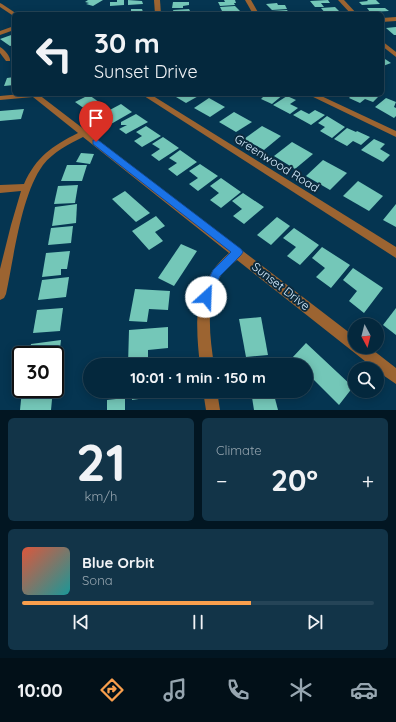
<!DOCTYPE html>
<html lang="en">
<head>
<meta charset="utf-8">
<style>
  :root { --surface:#04283d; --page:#123448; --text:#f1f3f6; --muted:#97a6b0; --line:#254457; --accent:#f99f4d }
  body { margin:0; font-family:Quicksand,sans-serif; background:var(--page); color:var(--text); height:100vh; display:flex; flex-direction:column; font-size:15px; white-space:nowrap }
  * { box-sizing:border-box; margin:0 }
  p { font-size:13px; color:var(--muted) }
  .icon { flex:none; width:22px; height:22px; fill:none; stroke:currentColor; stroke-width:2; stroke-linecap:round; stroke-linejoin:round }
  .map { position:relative; height:410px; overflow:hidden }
  .panel { display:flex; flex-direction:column; gap:8px; padding:8px; background:#021622; flex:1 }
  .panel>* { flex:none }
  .top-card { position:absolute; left:12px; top:12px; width:372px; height:84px; border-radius:6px; box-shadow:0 2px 10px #0003,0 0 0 1px var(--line); background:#04283d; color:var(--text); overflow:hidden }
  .needle { width:26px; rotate:173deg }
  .tools { position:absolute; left:348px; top:318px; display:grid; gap:8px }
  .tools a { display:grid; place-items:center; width:36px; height:36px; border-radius:50%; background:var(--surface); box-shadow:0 2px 10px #0003,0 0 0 1px var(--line); font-size:20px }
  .speed { position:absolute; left:12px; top:346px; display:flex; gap:8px; font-size:20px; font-weight:700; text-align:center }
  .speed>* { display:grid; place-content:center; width:52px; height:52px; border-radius:50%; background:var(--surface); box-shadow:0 2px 10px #0003,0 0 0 1px var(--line); line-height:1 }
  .speed .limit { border:2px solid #111; border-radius:6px; background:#fff; color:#111 }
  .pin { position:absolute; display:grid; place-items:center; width:34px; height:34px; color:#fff; margin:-41px -17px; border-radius:50% 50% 50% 0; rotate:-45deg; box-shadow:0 0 4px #0007 }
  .pin .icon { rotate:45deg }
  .me { position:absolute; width:44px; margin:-22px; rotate:25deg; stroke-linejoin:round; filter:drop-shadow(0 0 3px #0008) }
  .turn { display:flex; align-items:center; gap:14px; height:84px; padding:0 16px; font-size:18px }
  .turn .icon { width:52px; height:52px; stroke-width:2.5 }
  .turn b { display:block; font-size:28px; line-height:34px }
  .big { font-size:30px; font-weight:700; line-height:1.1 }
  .panel .widget { flex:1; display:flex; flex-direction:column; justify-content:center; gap:6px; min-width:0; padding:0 14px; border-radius:6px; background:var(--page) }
  .panel .dial { align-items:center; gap:0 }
  .dial b { font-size:52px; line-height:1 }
  .song { display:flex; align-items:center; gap:12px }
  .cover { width:48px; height:48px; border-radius:6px; background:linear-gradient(135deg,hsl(10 70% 55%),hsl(180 70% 35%)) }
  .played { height:4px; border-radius:2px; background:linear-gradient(90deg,var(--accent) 65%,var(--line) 65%) }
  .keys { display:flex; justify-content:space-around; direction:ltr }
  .heat { display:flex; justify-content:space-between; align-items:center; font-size:22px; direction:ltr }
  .panel .tiles { flex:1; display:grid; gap:8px; grid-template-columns:1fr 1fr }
  .widget:last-child { grid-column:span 2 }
  .trip { position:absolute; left:83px; top:358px; width:230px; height:40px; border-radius:20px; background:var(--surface); box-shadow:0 2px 10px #0003,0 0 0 1px var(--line); font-weight:700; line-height:40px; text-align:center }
  .menu { display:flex; height:64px; justify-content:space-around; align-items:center; background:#021018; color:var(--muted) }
  .menu .icon { width:28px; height:28px }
  .menu .current { color:var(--accent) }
  .menu b { font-size:18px; color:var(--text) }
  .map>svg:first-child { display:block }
  .building { fill:#74c7b8 }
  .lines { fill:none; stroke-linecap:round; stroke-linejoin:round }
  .minor { fill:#9c6431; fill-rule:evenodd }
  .route { fill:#1a73e8; stroke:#114b97 }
  .labels { text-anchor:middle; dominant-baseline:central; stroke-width:4; stroke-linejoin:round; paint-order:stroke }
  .street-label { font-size:12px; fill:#d5ecfe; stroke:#0c2b3e }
</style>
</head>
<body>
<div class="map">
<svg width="396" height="410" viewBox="0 0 396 410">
  <rect width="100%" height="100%" fill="#053551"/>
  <g class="building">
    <path d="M88,0H103L93,6L86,4L89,3L85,2Z"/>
    <path d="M117,0H124V5L110,6V2H117Z"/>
    <path d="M128,0L142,1L143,4L128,5Z"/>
    <path d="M224,0H235L236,3H234L235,5L220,6L218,2H225Z"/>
    <path d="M328,0L330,3H321L324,7H315L310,1Z"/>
    <path d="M367,0H376L380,4L362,5L359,2L368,1Z"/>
    <path d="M173,2H189V5L183,6V8H172Z"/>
    <path d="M277,3L278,5H285L287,9L272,10L266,4Z"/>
    <path d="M235,6L241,12L222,11L220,7Z"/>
    <path d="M335,7L339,11H332L334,14H326L321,8Z"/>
    <path d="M367,8H385L389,11L370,12Z"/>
    <path d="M131,9H142L143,12L140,14H126V12H131Z"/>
    <path d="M189,9L190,11H194L195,14L174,13L173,10Z"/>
    <path d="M287,10L290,14H273L271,11Z"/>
    <path d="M314,11L316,14H298L297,12Z"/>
    <path d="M396,27V35H394L386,28Z"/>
    <path d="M14,34V45L10,46L0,39Z"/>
    <path d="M382,57L391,63L383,66Z"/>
    <path d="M14,77V85L4,86L7,78Z"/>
    <path d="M171,94H202L186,103Z"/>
    <path d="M266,94H284L272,104L261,99Z"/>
    <path d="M353,94H370L378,97L373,102L365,99L360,103L349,98Z"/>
    <path d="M89,95L106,107L92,114L75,102Z"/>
    <path d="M287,96L296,100L290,104L298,108L290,114L273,105Z"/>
    <path d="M209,98L225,107L210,117L194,108Z"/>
    <path d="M386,98L396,102L394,107L396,108V116L394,118L375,107Z"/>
    <path d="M121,104L132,112L111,124L105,119L113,115H107L106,112Z"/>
    <path d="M24,109L21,119L0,121V111Z"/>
    <path d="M301,110L309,114L315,110L325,115L311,125L293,115Z"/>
    <path d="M234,112L252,122L236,132L219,122Z"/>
    <path d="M136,114L148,122L126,134L119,129L127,125H121V122Z"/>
    <path d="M327,116L345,127L332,138L320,131L325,127L318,123Z"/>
    <path d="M146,126L161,136L142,147L134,141L142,136L136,132Z"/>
    <path d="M262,126L281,136L264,150L244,139Z"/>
    <path d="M347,128L356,132L357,131L370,137L361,145L353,141L347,146L334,139Z"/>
    <path d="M163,137L179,148L159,161L151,155L160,149L152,144Z"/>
    <path d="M374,139L385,144L380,149L390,155L383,162L361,150Z"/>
    <path d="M292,142L313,154L295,169L274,156Z"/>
    <path d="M180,150L197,162L177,176L168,169L177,163L169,158Z"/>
    <path d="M81,153L94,154L90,164L76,162Z"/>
    <path d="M323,160L347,173L330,190L306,176Z"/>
    <path d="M200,164L218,176L198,191L189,184L198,178L189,171Z"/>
    <path d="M67,165H87L82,181H61Z"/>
    <path d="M221,178L241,192L221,208L210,200L219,193L210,186Z"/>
    <path d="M358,181L383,196L369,211L343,196Z"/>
    <path d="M78,185L75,203L54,204L58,186Z"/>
    <path d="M125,191L150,213L136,222L112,199Z"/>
    <path d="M243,193L264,207L244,224L233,216L242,209L232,201Z"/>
    <path d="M77,204L76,223L52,226L55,207Z"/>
    <path d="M396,204V227L383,220Z"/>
    <path d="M156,216L165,226L155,232L163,241L149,250L132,231Z"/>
    <path d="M277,217L290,226L271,245L257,235Z"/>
    <path d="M73,226L71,243L48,245L51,228Z"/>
    <path d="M294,228L319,245L300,265L287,256L296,247L283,238Z"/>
    <path d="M181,244L197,251L174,286L158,278Z"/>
    <path d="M322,247L350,265L331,288L316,277L325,268L312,258Z"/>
    <path d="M70,251L67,269H61V275L42,277L46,253Z"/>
    <path d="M353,268L383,288L364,313L349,301L357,291L343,280Z"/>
    <path d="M69,277L66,297L38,300L42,280Z"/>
    <path d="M135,289L170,291L168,310L149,309L147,322L129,321Z"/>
    <path d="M63,308L60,331L33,333L37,310Z"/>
    <path d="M396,308V335L383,325Z"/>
    <path d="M261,317L268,355L246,357L239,319Z"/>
    <path d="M168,327V348L148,350V365H128L129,330Z"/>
    <path d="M61,340L58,366H55V355H29L31,344Z"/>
    <path d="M306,343L353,387L339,405L306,372V365H299L292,358Z"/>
    <path d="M53,389L51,410H20L22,390Z"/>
    <path d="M132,391H172V394L132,400Z"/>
    <path d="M251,391H273L278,410H254Z"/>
    <path d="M125,398V410H107V400Z"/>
  </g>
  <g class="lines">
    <g class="minor">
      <path d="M154,0H160L161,14H155Z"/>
      <path d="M245,0H251L259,14H253Z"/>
      <path d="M338,0H344L357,14H351Z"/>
      <path d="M0,3L2,4L17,14L12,15L0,7Z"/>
      <path d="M396,17V21L382,22V18Z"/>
      <path d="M14,26V30L0,35V31Z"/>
      <path d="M382,41L396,52V57L382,46Z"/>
      <path d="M0,47C4,49 11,57 10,61H6L0,53Z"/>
      <path d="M21,94H38L355,337V347H369L396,368V384L377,371V369H375L237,260C231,265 224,270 220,277C205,303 210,337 214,365H200C195,321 193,284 229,253L83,137C69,144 53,152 43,165C21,195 14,257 6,294L4,298L0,300V269L11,225L21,191L0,193V185L24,184C36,157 52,146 78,133L33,97L0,100V96Z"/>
      <path d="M141,94H150L396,247V258Z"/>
      <path d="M307,94H317L396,131V137Z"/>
      <path d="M203,391H217L220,410H206Z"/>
    </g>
  </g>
  <path class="route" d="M93,140H98L241,249L243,252L241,255L220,276L209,300L206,302L202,300L200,297L213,270L231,252L93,144Z"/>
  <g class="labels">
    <g class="street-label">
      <text transform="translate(277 163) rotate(32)">Greenwood Road</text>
      <text transform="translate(281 286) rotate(38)">Sunset Drive</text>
    </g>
  </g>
</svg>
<div class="tools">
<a><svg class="needle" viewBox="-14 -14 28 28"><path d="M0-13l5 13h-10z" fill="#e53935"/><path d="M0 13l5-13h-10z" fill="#97a6b0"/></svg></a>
<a><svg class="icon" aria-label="search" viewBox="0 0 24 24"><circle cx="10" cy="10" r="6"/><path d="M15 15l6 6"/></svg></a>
</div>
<div class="speed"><div class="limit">30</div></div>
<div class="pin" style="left:96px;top:142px;background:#d93025"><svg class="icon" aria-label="arrive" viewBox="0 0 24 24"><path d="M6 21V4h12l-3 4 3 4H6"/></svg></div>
<svg class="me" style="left:206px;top:297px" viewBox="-20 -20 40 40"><circle r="19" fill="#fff"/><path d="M0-13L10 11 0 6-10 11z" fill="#1a73e8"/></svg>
<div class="trip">10:01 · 1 min · 150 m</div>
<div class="top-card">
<div class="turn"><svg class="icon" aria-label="left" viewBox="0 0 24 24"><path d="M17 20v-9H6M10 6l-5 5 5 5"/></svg><div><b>30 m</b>Sunset Drive</div></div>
</div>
</div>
<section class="panel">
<div class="tiles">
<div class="widget dial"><b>21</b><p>km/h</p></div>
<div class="widget"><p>Climate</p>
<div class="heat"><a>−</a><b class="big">20°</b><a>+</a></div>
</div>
<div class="widget">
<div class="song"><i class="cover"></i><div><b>Blue Orbit</b><p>Sona</p></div></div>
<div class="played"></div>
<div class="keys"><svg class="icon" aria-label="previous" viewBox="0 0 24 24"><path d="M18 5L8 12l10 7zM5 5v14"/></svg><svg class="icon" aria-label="pause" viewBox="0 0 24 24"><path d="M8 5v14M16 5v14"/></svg><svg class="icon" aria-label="next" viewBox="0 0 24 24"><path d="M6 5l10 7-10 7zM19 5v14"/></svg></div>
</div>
</div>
</section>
<nav class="menu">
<b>10:00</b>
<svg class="icon current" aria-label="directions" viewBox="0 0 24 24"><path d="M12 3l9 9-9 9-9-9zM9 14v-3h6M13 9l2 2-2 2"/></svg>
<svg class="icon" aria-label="music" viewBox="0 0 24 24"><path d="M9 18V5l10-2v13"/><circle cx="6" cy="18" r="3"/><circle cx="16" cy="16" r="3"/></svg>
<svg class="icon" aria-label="phone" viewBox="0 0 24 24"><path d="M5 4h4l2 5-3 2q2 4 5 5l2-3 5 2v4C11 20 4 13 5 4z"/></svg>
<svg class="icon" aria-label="climate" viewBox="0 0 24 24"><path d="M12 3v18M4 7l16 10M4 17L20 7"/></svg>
<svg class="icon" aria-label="car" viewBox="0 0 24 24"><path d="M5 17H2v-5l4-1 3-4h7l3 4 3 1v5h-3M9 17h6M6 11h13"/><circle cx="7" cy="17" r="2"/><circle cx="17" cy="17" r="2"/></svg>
</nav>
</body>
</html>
